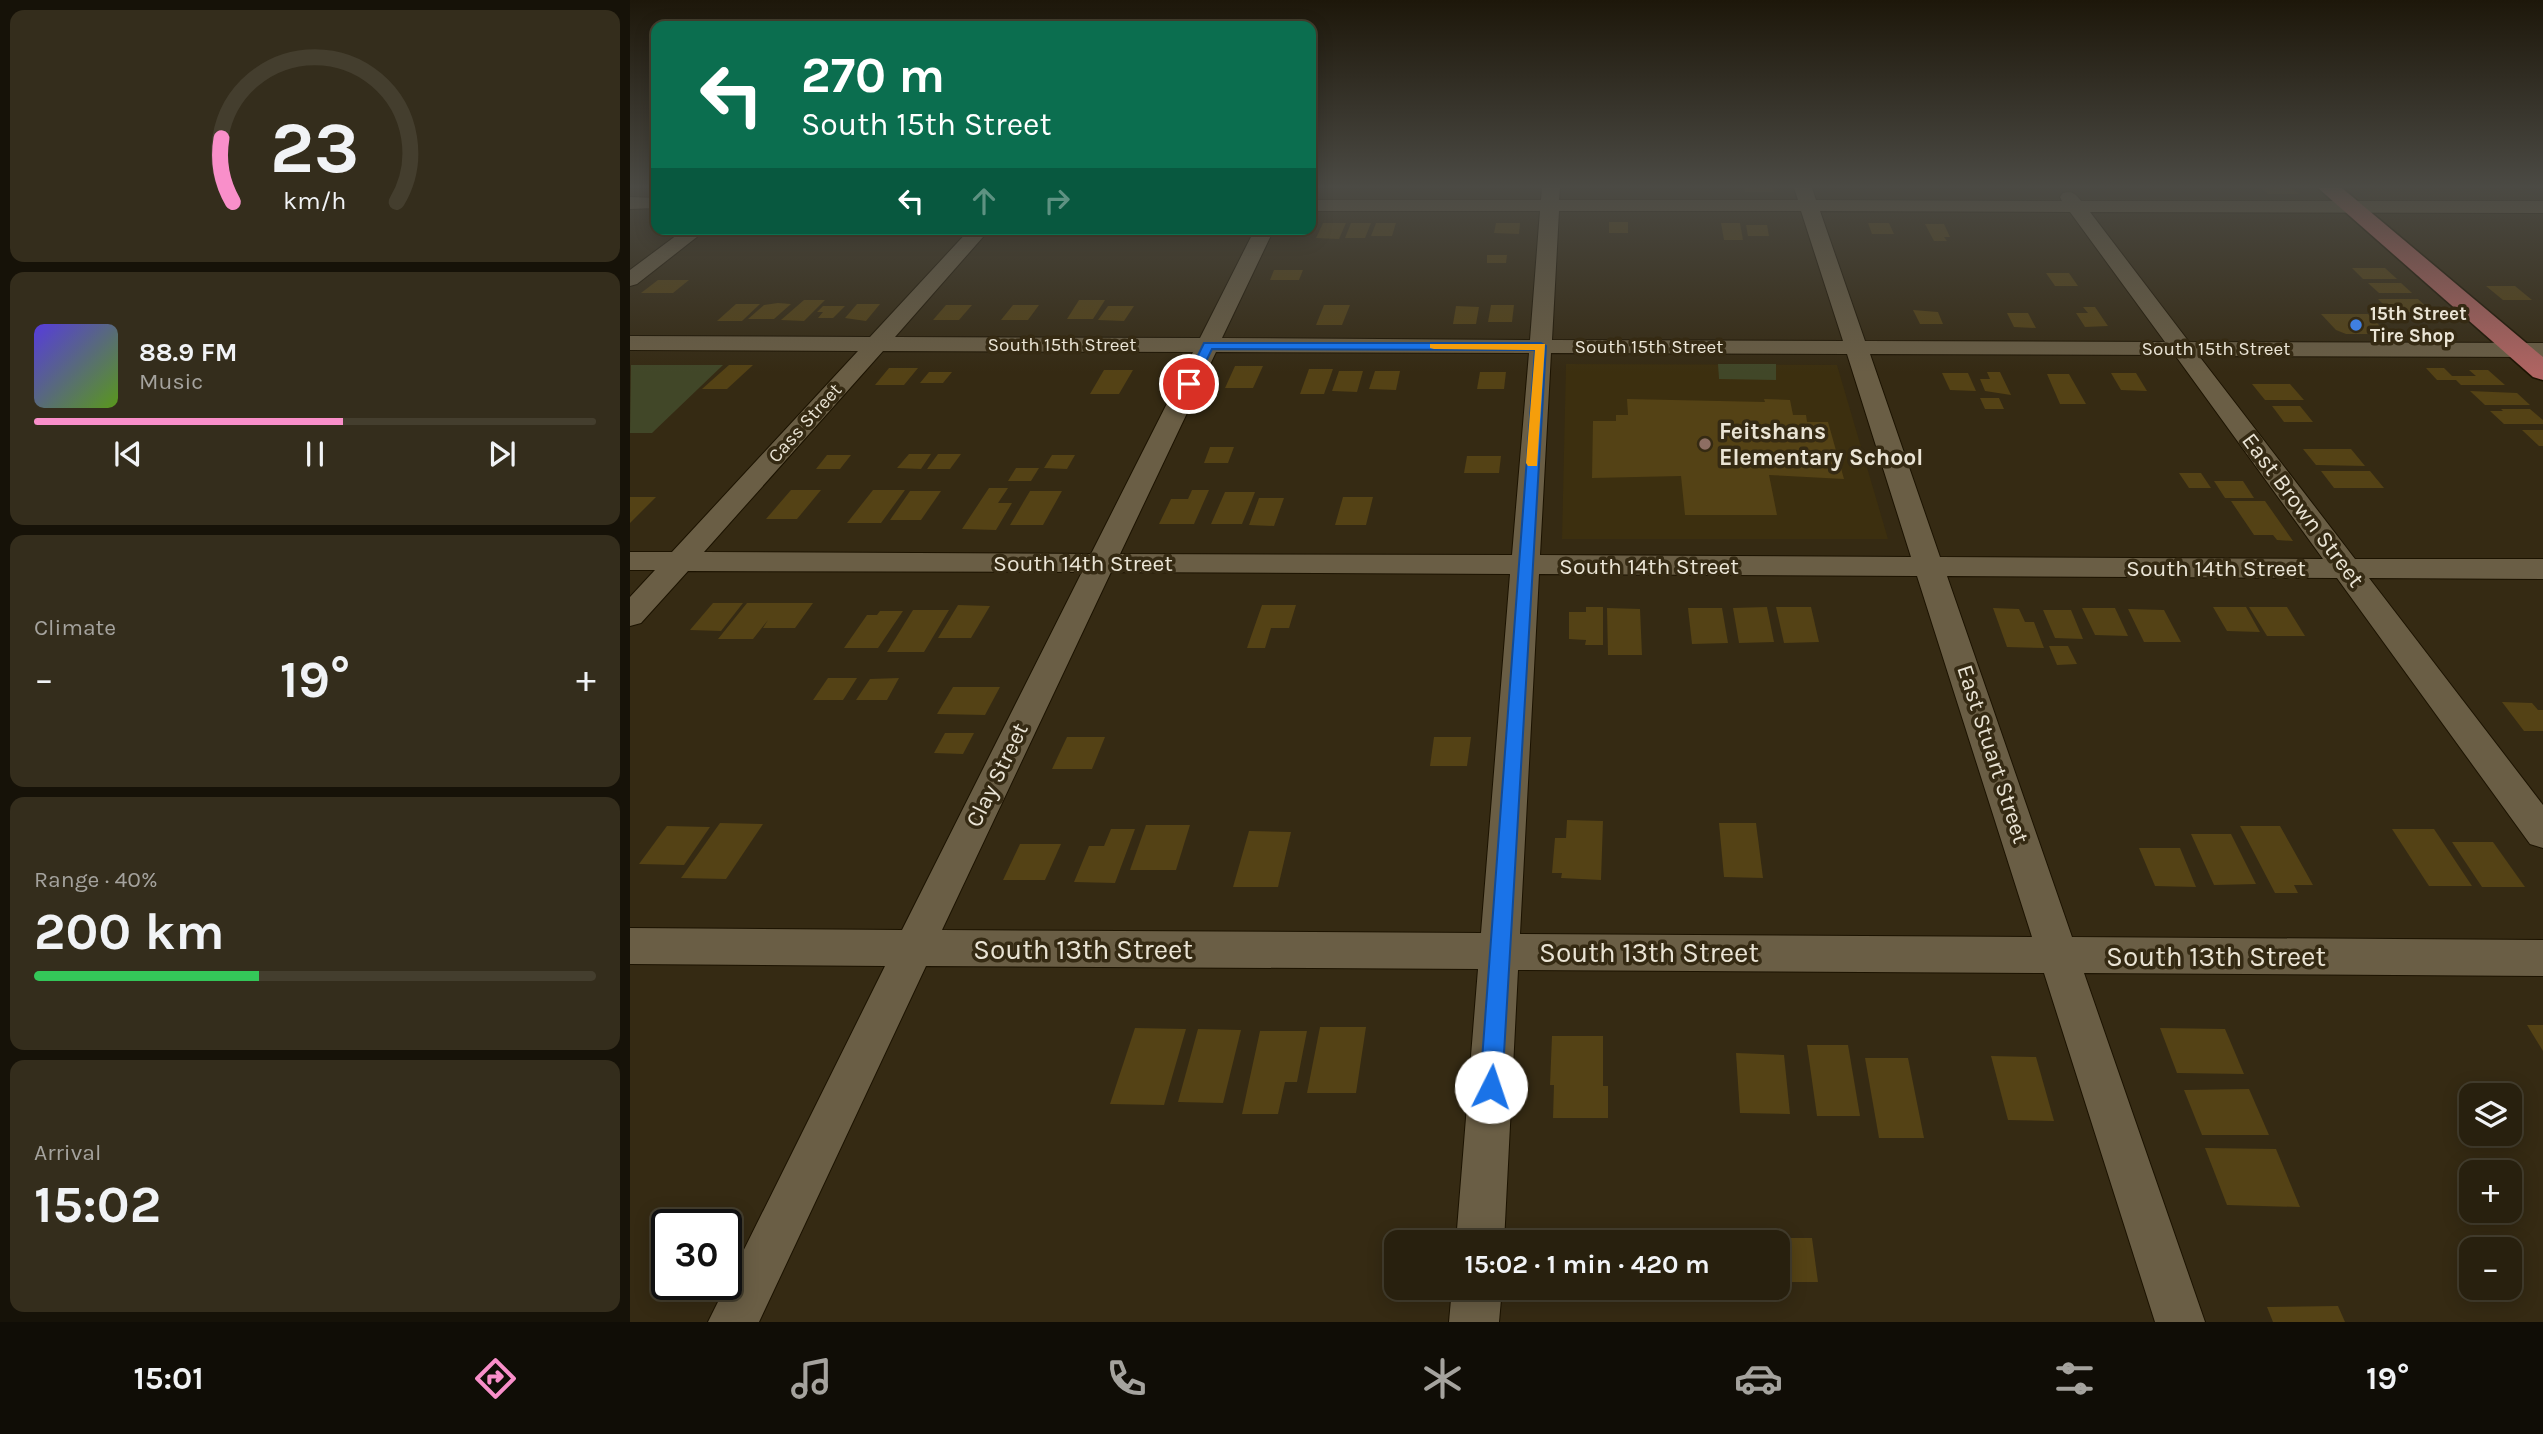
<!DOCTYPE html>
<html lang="en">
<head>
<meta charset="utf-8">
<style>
  :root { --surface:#28200e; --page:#342d1c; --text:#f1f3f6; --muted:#a5a39e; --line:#443e2e; --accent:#f98fca }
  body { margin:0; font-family:Karla,sans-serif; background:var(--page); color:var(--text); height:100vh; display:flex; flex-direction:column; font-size:26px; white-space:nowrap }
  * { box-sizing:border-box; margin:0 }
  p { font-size:23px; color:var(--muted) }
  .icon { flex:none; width:38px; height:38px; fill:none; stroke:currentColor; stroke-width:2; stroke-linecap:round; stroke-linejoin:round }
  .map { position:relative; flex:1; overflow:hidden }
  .side { display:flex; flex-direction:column; gap:10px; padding:10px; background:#161208; width:630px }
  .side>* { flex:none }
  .top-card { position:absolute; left:21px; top:21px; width:665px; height:214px; border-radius:14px; box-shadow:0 4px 18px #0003,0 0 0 2px var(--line); background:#0b6e4f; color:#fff; overflow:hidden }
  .buttons { position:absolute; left:1829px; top:1083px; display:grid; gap:14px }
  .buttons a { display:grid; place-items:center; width:63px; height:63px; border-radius:14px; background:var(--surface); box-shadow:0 4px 18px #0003,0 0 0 2px var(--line); font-size:35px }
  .speed { position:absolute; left:21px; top:1209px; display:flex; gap:14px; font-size:35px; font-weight:700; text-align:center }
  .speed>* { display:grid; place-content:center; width:91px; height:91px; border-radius:50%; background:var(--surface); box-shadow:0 4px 18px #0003,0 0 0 2px var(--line); line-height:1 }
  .speed .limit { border:4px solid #111; border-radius:10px; background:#fff; color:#111 }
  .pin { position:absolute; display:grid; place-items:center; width:60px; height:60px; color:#fff; margin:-30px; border:4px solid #fff; border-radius:50%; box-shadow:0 2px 7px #0007 }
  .me { position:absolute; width:77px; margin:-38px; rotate:4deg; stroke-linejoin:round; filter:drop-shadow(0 0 5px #0008) }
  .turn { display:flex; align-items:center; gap:24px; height:147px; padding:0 35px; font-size:32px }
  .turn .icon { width:91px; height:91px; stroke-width:2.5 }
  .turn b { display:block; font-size:49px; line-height:60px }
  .lanes { display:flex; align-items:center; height:66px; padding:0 35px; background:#0003; justify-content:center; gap:35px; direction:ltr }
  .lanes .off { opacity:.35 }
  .big { font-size:52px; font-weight:700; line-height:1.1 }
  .side .card { flex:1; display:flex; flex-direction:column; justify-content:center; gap:10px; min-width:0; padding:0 24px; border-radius:14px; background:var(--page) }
  .side .dial { align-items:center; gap:0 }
  .dial svg { height:182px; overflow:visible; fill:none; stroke:var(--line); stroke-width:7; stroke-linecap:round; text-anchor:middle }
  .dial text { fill:var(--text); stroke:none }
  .song { display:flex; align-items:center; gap:21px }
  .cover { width:84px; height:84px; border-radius:10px; background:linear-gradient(135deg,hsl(250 70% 55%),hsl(90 70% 35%)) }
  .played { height:7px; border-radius:4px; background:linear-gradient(90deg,var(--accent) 55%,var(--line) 55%) }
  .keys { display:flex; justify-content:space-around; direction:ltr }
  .heat { display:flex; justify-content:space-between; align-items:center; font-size:38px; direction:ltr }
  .charge { height:10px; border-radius:5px; background:linear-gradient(90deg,#34c759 40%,var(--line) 0) }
  .trip { position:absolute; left:754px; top:1230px; width:406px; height:70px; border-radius:14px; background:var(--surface); box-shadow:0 4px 18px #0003,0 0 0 2px var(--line); font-weight:700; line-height:70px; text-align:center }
  .dock { display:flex; height:112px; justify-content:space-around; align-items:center; background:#100d06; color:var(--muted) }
  .dock .icon { width:49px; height:49px }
  .dock .on { color:var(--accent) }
  .dock b { font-size:32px; color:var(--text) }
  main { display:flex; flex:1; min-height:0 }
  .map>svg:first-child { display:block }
  .built { fill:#3c2f0f }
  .green { fill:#414728 }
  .building { fill:#544215 }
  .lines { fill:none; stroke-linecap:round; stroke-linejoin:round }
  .minor-casing { stroke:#1c1300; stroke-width:2 }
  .major-casing { stroke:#1c1300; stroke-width:3 }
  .minor { fill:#6a5e45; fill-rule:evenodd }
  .major { fill:#af6462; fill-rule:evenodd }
  .route { fill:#1a73e8; stroke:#114b97; stroke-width:2 }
  .slow { fill:#f59e0b }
  .shop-dot { fill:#3f7fe0; stroke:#352a13; stroke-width:2.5 }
  .education-dot { fill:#8d6e63; stroke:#352a13; stroke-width:2.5 }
  .labels { text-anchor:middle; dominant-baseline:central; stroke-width:7; stroke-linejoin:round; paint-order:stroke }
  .far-poi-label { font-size:19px; font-weight:bold; fill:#eae4d5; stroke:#352a13; text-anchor:start }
  .far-street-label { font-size:19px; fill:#eae4d5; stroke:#352a13 }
  .poi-label { font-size:23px; font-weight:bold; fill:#eae4d5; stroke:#352a13; text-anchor:start }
  .street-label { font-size:23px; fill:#eae4d5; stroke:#352a13 }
  .near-street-label { font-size:28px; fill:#eae4d5; stroke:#352a13 }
</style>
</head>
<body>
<main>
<section class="side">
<div class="card dial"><svg viewBox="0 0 100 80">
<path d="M14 69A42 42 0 1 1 86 69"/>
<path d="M14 69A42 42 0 0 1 9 41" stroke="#f98fca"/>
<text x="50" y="56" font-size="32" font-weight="700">23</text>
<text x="50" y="72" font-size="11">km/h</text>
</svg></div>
<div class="card">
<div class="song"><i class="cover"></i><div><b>88.9 FM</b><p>Music</p></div></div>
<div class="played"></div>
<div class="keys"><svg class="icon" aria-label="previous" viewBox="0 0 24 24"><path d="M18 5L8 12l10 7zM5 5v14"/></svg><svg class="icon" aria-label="pause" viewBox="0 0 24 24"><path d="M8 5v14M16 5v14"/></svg><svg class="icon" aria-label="next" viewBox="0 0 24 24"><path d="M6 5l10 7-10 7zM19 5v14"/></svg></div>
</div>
<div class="card"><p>Climate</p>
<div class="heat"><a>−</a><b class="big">19°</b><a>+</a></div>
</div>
<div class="card"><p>Range · 40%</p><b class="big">200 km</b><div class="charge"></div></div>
<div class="card"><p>Arrival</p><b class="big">15:02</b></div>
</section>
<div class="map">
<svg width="1913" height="1322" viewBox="0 0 1913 1322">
  <rect width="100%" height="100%" fill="#352a13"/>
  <g class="built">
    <path d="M1725,188H1892L1905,197H1736Z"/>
    <path d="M936,364L1207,365L1258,539H932Z"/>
  </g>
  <g class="green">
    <path d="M1088,364H1146V380L1089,379Z"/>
    <path d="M1,365H93L22,433H0Z"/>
  </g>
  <g class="building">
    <path d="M1114,188H1143L1144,192H1115Z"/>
    <path d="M1632,188H1661L1669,194H1638Z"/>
    <rect x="979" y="222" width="19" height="11"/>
    <path d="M693,223H716L709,239L686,238Z"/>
    <path d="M721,223H741L735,238H715Z"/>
    <path d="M746,223H766L762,236H741Z"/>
    <path d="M866,223H890L889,234L864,233Z"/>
    <path d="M1091,223H1110L1113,240H1094Z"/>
    <path d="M1238,223H1259L1264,234H1242Z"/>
    <path d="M1295,224H1314L1320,237H1314L1317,241H1304Z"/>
    <path d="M1116,225H1137L1139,236H1118Z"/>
    <path d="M857,255H877L876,263H857Z"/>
    <path d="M1722,268H1755L1767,279H1733Z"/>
    <path d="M644,270H673L669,280H640Z"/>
    <path d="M1416,273H1439L1448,286H1425Z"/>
    <path d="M28,280H59L43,293H11Z"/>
    <path d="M1738,283H1771L1782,293H1749Z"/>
    <path d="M1856,286H1885L1902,300H1873Z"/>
    <path d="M1748,299H1788L1802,312H1761Z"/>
    <path d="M174,300H195L174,321L151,320Z"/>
    <path d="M449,300H475L463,319H437Z"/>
    <path d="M148,303L161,304L144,319H118L134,305Z"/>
    <path d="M106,304H130L112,321H87Z"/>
    <path d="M227,304H250L236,321L215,318Z"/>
    <path d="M316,305H342L329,320H303Z"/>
    <path d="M383,305H409L398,320H371Z"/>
    <path d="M694,305H720L712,325H686Z"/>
    <path d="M861,305H884L882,322H858Z"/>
    <path d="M193,306H215L203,318H188L193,312H187Z"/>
    <path d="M478,306H504L494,321L468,320Z"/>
    <path d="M826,306L849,307L846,324H823Z"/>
    <path d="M1453,307H1465L1478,326L1455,327L1446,313H1458Z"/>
    <path d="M1283,310L1308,312L1313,324H1290Z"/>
    <path d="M1377,313H1398L1406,328L1384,327Z"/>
    <path d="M1691,314H1738L1758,334H1716L1706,330Z"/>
    <path d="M99,365H123L97,389H72Z"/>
    <path d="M605,366H633L623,388H595Z"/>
    <path d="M259,368H288L274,385H245Z"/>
    <path d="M1796,368H1814L1822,376H1846L1839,370H1858L1875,385H1831L1826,380H1807Z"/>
    <path d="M679,369H703L694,394H670Z"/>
    <path d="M474,370H503L489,394H460Z"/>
    <path d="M709,371H733L727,392L702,391Z"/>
    <path d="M745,371H770L766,390L739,389Z"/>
    <path d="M299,372H322L313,383H290Z"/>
    <path d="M850,372H876L874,389H847Z"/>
    <path d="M1357,372H1370L1381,395L1355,391L1350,379H1360Z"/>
    <path d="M1312,373H1338L1346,391L1320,390Z"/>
    <path d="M1481,373H1506L1517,391L1491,390Z"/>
    <path d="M1417,374H1439L1456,404H1430Z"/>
    <path d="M1622,384H1660L1674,400H1635Z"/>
    <path d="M1840,391L1887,393L1900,405H1855Z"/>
    <path d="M1350,398H1369L1374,409H1355Z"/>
    <path d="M997,399L1135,402L1134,399L1160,400L1163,415H1176L1177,422H1198L1214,479L1139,475L1147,515H1055L1051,476L962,478L963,421H986V415H998Z"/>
    <path d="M1642,406H1670L1683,422H1654Z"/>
    <path d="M1871,409H1900L1913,420V424H1874L1860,411H1873Z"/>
    <path d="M1892,430H1913V446H1909Z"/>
    <path d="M580,447H604L598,463H574Z"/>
    <path d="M1673,449H1721L1735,466L1686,465Z"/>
    <path d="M279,454H301L291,469L267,468Z"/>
    <path d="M308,454H331L320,469H297Z"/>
    <path d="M197,455H221L210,469H186Z"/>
    <path d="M422,455H445L437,469L414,468Z"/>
    <path d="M837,456H871L869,473H834Z"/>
    <path d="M386,468H409L401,481H378Z"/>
    <path d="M1691,471H1740L1754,488H1704Z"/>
    <path d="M1549,473H1571L1581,488H1559Z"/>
    <path d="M1584,481H1613L1624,498H1595Z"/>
    <path d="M359,488H378L368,503H382L366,530L332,529Z"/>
    <path d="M161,490H191L167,519H136Z"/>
    <path d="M243,490H275L251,523H217Z"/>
    <path d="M562,490H579L564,524H529L541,499H558Z"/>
    <path d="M280,491H311L291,520H260Z"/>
    <path d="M400,491H432L413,525H380Z"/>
    <path d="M595,492H625L612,524H581Z"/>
    <path d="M0,497H26L0,523Z"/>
    <path d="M713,497H743L736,525H705Z"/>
    <path d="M629,498H654L644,526L619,525Z"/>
    <path d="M1601,501H1635L1663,541L1647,540L1643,535H1624Z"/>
    <path d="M83,603H113L91,631L60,630Z"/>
    <path d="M117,603H183L165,628H133L138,620L123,639H88Z"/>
    <path d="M328,605L360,606L341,638H308Z"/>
    <path d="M632,605H666L659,628H641L635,648H617Z"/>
    <path d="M956,607H973V645H955L956,640L939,639V612H956Z"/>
    <path d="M1137,607L1144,642L1109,643L1103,608Z"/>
    <path d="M1146,607H1181L1189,642L1154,643Z"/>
    <path d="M1583,607H1616L1630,632L1597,631Z"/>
    <path d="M1619,607H1657L1675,636H1637Z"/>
    <path d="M977,608L1010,609L1012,655H978Z"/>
    <path d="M1058,608H1092L1098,643L1062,644Z"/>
    <path d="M1363,608L1389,609L1395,622H1404L1414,648L1377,647Z"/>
    <path d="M1452,608H1485L1498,636L1465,635Z"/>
    <path d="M1498,609L1534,610L1551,642H1514Z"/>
    <path d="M283,610H319L294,652H257Z"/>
    <path d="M1413,610H1441L1453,639L1425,638Z"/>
    <path d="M250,611H273L248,648H214L237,615H247Z"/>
    <path d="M1419,646H1438L1447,664L1427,665Z"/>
    <path d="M198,678H227L213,700H183Z"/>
    <path d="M269,678L257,700H226L240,679Z"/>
    <path d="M323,687H370L355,715L307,714Z"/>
    <path d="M1872,702L1902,703L1908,710H1913V731H1894Z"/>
    <path d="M315,733H344L333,754L304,753Z"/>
    <path d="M437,737H475L462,769H422Z"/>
    <path d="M804,737H841L837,766H800Z"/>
    <path d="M937,820L973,821L971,880L931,878L932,873H922L925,838H936Z"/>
    <path d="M90,823L133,824L96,879L51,878Z"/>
    <path d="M1089,823H1126L1133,878L1094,877Z"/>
    <path d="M516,825H560L546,870H500Z"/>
    <path d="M37,826L80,827L54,865L9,864Z"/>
    <path d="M1610,826H1650L1683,885H1664L1668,893H1645Z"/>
    <path d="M481,829H505L485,883L444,882L459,846H474Z"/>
    <path d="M1762,829H1804L1842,886H1799Z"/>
    <path d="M619,831L661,832L648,887H603Z"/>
    <path d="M1561,834H1601L1626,884L1584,885Z"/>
    <path d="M1822,842H1863L1895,887H1852Z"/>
    <path d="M390,844H431L415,880H373Z"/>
    <path d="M1509,848H1550L1566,887L1525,886Z"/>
    <path d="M1897,1025H1913V1051Z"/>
    <path d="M690,1027H736L726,1093H677Z"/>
    <path d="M505,1028L556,1029L534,1105L480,1104Z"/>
    <path d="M1530,1028L1595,1029L1614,1074L1547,1073Z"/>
    <path d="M568,1029L611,1030L593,1103L548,1102Z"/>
    <path d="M630,1031H677L667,1082H655L648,1114H612Z"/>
    <path d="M922,1036H973V1086H978V1118H923L924,1085H920Z"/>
    <path d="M1177,1045H1218L1230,1116H1187Z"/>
    <path d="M1106,1053L1154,1055L1160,1114L1110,1113Z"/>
    <path d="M1361,1056L1406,1057L1424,1121L1378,1120Z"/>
    <path d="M1235,1058H1278L1294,1138H1249Z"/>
    <path d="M1619,1089L1639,1135H1572L1554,1090Z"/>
    <path d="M1575,1148L1646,1149L1670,1207L1597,1205Z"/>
    <path d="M1143,1238H1182L1188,1282H1148V1242H1143Z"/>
    <path d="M1708,1306L1715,1322H1643L1637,1307Z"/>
  </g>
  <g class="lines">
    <g class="minor-casing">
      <g id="minor">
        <path d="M912,188H930L929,200H1168L1164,188H1182L1186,200L1432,201L1430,197L1433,193C1442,191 1445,193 1451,201H1913V213L1460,212L1559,342L1913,343V357L1569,356L1725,559H1913V579L1739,578L1913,805V848L1900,844L1707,578L1317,576L1442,937L1913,940V976L1454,973L1575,1322H1525L1414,973L888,970L874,1242H826L848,969L296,966L129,1322H78L255,966L0,964V928L272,930L452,572L58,571L11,623L0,626V597L25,570H0V552H42L228,351L0,350V336L240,337L340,229H360L265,337L570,338L625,229H644L592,338L900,340L910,211H681V200H911ZM929,211H1171L1213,341L922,340ZM1190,211L1440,212L1535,342L1235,341ZM253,351L563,352L461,554L74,552ZM586,352L899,353L882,555L490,554ZM921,353L1217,354L1281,557L910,555ZM1240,354L1545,355L1693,559L1310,557ZM481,572L880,574L851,933L312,930ZM909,574L1287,576L1402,937L890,934Z"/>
        <path d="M0,197L26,198V208L0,209Z"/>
        <path d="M55,229H77L7,284L0,286V270Z"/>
        <path d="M822,1288H872L869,1322H819Z"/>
      </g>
    </g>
    <g class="major-casing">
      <path id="major" d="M1688,188H1712L1913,357V380L1903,377Z"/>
    </g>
    <use href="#minor" class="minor"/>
    <use href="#major" class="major"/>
  </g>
  <linearGradient id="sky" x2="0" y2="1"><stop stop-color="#1d170a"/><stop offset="0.5" stop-color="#4b4a44"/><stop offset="1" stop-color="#4b4a44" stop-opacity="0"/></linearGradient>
  <rect width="1913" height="373" fill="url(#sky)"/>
  <path class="route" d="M574,343H911L916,346L872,1087L869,1095L861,1098L853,1095L850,1087L905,350L582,349L564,386H555L554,384Z"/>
  <path class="slow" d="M800,344H915L907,466H898L896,463L905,350L804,349L800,348Z"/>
  <circle class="shop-dot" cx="1726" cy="325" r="7"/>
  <circle class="education-dot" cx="1075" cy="444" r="7"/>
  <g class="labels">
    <g class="far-poi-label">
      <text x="1740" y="314">15th Street<tspan x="1740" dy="22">Tire Shop</tspan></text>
    </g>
    <g class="far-street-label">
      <text x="432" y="345">South 15th Street</text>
      <text x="1019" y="347">South 15th Street</text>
      <text x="1586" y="349">South 15th Street</text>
      <text transform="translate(175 423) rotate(-48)">Cass Street</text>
    </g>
    <g class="poi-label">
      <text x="1089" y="431">Feitshans<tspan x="1089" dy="26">Elementary School</tspan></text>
    </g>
    <g class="street-label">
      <text transform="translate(1673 510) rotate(53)">East Brown Street</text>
      <text x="453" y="563">South 14th Street</text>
      <text x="1019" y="566">South 14th Street</text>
      <text x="1586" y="568">South 14th Street</text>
      <text transform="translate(1363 754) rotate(72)">East Stuart Street</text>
      <text transform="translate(367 775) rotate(-64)">Clay Street</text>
    </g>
    <g class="near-street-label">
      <text x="453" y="949">South 13th Street</text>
      <text x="1019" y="952">South 13th Street</text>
      <text x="1586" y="956">South 13th Street</text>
    </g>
  </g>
</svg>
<div class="buttons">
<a><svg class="icon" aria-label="layers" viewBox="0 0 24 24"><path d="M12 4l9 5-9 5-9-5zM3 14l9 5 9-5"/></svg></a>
<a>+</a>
<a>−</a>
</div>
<div class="speed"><div class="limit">30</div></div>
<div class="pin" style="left:559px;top:384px;background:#d93025"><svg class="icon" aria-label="arrive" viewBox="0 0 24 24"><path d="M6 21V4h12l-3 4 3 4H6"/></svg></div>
<svg class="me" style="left:861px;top:1087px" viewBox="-20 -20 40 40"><circle r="19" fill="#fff"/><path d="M0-13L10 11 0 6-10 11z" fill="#1a73e8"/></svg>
<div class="trip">15:02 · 1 min · 420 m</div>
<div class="top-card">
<div class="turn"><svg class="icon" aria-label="left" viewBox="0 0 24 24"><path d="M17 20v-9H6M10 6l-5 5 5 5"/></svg><div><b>270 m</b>South 15th Street</div></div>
<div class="lanes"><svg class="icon" aria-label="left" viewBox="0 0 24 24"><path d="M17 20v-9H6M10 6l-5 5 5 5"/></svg><svg class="icon off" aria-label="ahead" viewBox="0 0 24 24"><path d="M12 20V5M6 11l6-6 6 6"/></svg><svg class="icon off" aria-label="right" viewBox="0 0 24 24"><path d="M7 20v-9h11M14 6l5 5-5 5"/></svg></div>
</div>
</div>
</main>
<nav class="dock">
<b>15:01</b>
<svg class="icon on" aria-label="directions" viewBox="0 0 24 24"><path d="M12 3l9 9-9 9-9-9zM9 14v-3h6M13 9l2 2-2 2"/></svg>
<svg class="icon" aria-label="music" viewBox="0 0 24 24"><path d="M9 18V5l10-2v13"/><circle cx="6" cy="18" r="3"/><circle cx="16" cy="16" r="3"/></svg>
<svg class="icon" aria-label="phone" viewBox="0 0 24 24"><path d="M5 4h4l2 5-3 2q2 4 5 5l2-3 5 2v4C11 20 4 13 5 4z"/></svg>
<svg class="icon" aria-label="climate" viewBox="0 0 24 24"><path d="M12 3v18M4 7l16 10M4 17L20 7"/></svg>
<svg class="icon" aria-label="car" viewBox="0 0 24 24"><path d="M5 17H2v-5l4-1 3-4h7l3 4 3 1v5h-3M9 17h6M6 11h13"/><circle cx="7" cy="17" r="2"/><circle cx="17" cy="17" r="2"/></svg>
<svg class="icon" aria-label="filters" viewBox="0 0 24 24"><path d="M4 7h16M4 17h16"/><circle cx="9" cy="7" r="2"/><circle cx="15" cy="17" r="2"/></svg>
<b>19°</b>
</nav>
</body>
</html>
